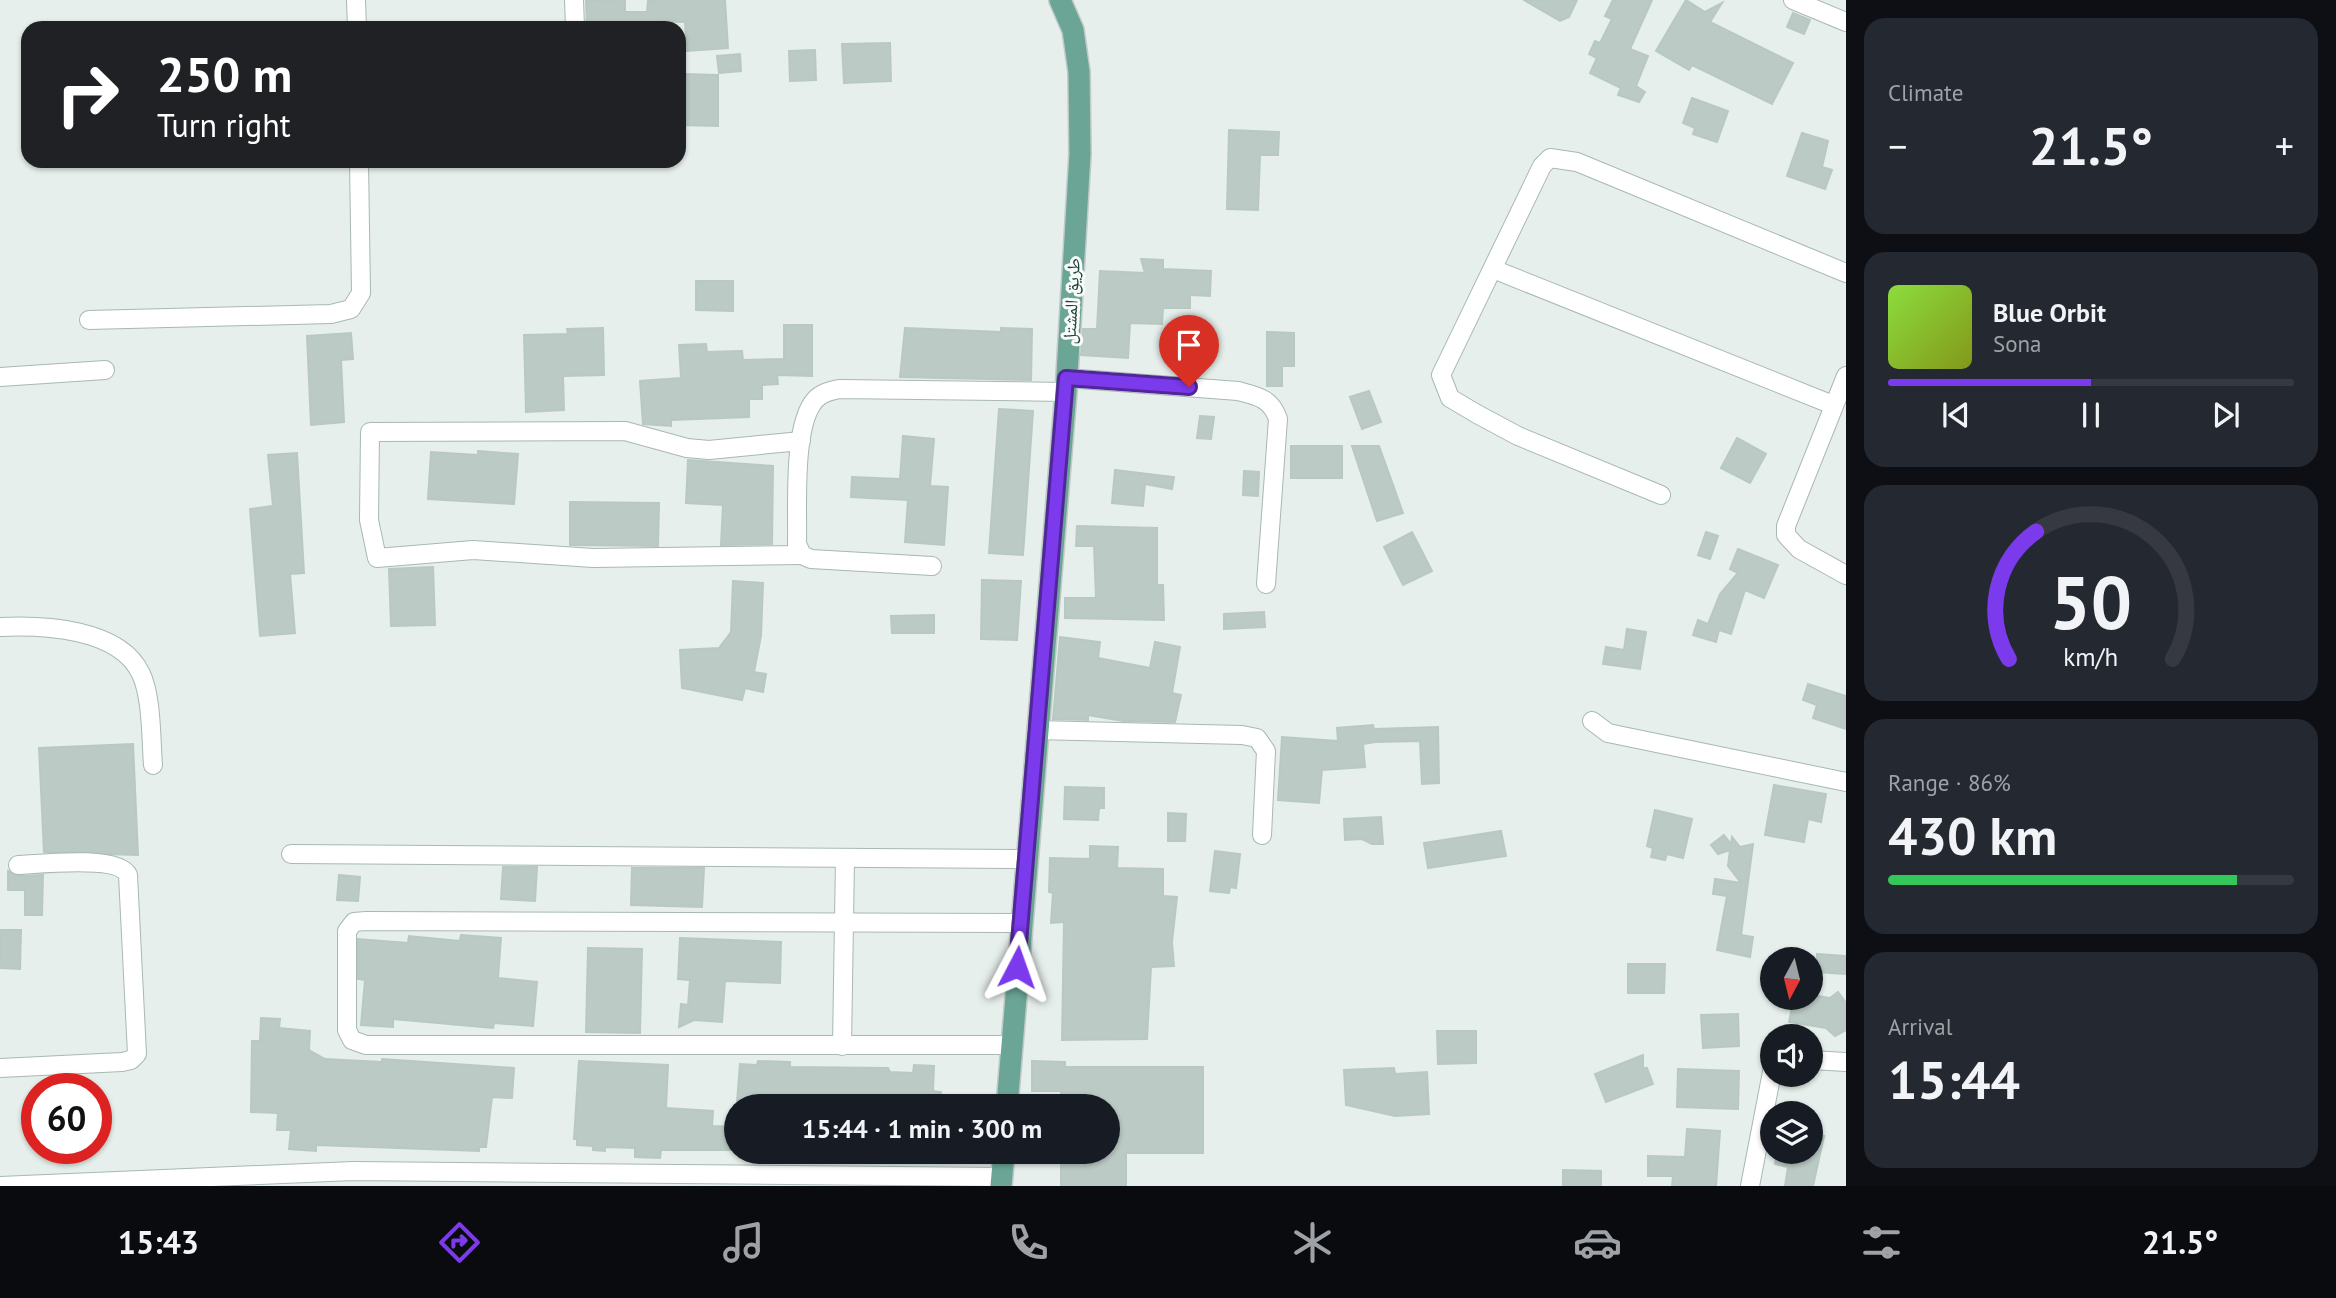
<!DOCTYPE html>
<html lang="en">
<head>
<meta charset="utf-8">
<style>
  :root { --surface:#171b24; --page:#242831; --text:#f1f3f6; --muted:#9ea1a6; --line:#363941; --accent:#7c3aed }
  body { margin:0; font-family:"PT Sans","Noto Naskh Arabic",sans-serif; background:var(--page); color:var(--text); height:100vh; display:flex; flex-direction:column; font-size:26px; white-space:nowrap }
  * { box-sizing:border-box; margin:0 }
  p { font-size:23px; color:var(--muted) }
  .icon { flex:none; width:38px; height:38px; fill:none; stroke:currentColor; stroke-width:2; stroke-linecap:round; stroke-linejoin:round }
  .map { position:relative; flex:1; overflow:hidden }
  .panel { display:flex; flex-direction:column; gap:18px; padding:18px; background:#0d0f14; width:490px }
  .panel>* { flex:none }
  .guide { position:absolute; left:21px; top:21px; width:665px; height:147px; border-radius:21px; box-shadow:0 2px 5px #0004; background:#202124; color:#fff; overflow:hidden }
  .needle { width:46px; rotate:187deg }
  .fabs { position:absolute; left:1760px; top:947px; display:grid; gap:14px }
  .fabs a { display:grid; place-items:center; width:63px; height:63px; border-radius:50%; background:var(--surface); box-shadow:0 2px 5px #0004; font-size:35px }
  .speed { position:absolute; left:21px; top:1073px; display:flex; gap:14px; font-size:35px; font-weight:700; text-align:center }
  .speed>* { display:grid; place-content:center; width:91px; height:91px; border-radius:50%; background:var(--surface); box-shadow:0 2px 5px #0004; line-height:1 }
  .speed .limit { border:10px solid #d22; background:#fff; color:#111 }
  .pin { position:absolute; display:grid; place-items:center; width:60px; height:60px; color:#fff; margin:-72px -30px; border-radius:50% 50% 50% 0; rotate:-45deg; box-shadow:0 0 7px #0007 }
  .pin .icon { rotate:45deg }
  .me { position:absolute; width:77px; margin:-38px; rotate:4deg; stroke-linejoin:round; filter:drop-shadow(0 0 5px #0008) }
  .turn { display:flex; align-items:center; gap:24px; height:147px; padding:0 21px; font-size:32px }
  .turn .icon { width:91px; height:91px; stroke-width:2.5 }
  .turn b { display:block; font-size:49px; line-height:60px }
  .big { font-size:52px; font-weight:700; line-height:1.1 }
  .panel .card { flex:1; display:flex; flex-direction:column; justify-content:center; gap:10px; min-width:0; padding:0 24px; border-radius:21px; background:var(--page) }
  .panel .dial { align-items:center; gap:0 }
  .dial svg { height:182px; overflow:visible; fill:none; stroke:var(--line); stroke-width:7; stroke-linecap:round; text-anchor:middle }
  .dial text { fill:var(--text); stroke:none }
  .song { display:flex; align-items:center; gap:21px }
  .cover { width:84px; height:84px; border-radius:10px; background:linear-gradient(135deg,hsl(90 70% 55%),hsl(70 70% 35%)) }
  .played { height:7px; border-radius:4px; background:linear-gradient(90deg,var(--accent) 50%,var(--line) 50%) }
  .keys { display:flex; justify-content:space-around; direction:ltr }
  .heat { display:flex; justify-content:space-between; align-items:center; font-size:38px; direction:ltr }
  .charge { height:10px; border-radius:5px; background:linear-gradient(90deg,#34c759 86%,var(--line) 0) }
  .trip { position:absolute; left:724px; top:1094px; width:396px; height:70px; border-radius:35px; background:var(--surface); box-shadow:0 2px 5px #0004; font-weight:700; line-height:70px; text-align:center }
  .dock { display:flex; height:112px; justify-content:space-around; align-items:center; background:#090b0e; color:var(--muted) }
  .dock .icon { width:49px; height:49px }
  .dock .selected { color:var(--accent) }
  .dock b { font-size:32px; color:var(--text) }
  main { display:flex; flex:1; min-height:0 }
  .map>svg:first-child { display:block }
  .building { fill:#bbcac4; stroke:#b8c9c2; stroke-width:2 }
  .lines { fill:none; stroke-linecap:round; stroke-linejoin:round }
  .minor-casing { stroke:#a8b8b2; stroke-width:20 }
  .primary-casing { stroke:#c2cac8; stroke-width:24 }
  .minor { stroke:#fff; stroke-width:18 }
  .primary { stroke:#6aa596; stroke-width:21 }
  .route-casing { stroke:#51269a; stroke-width:18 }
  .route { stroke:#7c3aed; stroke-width:12 }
  .labels { text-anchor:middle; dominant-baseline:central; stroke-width:6; stroke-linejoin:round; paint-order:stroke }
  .street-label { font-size:18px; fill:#24423a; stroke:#f7fbf9 }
</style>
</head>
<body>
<main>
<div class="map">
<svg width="1846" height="1186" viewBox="0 0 1846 1186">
  <rect width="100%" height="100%" fill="#e6efeb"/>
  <g class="building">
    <path d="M625,0V12H647L648,1L655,0H725L728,48L687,51L685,22L654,21V28H587L586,1Z"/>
    <path d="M1524,0H1577L1569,17L1560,21Z"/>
    <path d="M1613,0H1652L1630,49L1648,56L1636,86L1645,92L1639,102L1618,95L1621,88L1590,73L1597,58L1589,54L1595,41L1600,43L1612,19L1605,16Z"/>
    <path d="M1686,0L1705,12L1722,3L1710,22L1793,63L1772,104L1692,65L1689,70L1656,51Z"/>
    <path d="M1793,13L1810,20L1804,34L1787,27Z"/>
    <path d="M890,43L891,81L844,83L842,44Z"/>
    <path d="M815,50L816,80L790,81L789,51Z"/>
    <path d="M740,54L741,71L719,73L717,56Z"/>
    <path d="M684,74L718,75V126L679,125V112H683Z"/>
    <path d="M1692,98L1728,111L1717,142L1693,134L1695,128L1683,123Z"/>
    <path d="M1229,130L1279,132L1278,155H1260L1258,210L1227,209Z"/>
    <path d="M1802,133L1828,141L1822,167L1832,170L1825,189L1787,176Z"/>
    <path d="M1141,259L1163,260V269L1211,271L1210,296L1190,295V308H1163L1162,324L1130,323L1128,358L1081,355L1083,329H1097L1100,271L1145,273Z"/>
    <path d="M696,281H733V311L696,310Z"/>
    <path d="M784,325H812V376L777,375L778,384L762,385V399H749V417L671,420V426L643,424L640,381L681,378L679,345L706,344L707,352L742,351L743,360L784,359Z"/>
    <path d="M603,328L604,375L563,376L564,410L526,412L524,335L568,334L567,329Z"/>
    <path d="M905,328L1001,332V328L1032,329L1031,380L900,377Z"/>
    <path d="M1267,332L1294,333V366H1282V386H1267Z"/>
    <path d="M351,333L353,359L341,360L344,422L311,425L307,336Z"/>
    <path d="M1369,391L1381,422L1362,429L1350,397Z"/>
    <path d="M999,409L1033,411L1023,555L989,553Z"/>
    <path d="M1200,416L1214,417L1211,439L1197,438Z"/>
    <path d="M903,436L934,439L930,486L948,487L944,545L905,542L908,500L851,497L852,477L900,479Z"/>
    <path d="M1737,438L1766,454L1750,483L1721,468Z"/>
    <rect x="1291" y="446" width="51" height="32"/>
    <path d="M1352,446H1379L1403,513L1377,521Z"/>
    <path d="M478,451L518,454L514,504L428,499L431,452L478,455Z"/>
    <path d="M297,453L304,573L290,574L295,633L260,636L250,509L273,506L268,455Z"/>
    <path d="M688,460L773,466L772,544L721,545L723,505L686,503Z"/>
    <path d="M1115,470L1174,477L1172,489L1145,484L1143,506L1112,503Z"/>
    <path d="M1244,471L1259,472L1258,496L1243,495Z"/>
    <path d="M570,502L659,503L658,546L570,545Z"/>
    <path d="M1077,526L1157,528V585H1163L1164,620L1065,618V598H1096L1094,546H1076Z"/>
    <path d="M1412,532L1432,571L1403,585L1384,547Z"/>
    <path d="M1706,532L1718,536L1710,559L1698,555Z"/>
    <path d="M1738,549L1778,565L1764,598L1745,590L1731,634L1719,630L1716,642L1693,635L1698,620L1708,624L1720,594L1738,573L1730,569Z"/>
    <path d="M433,567L435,625L391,626L389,569Z"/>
    <path d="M982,580L1021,581L1017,640L981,639Z"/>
    <path d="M733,581L763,583L761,636L754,672L766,674L763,692L745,688L742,700L682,688L680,650L719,648L731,632Z"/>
    <path d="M1264,612L1265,627L1224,629V614Z"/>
    <path d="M934,615V633H892L891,616Z"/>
    <path d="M1627,629L1646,632L1640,669L1603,664L1606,647L1624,650Z"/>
    <path d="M1060,637L1100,642L1098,658L1150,668L1155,642L1180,647L1172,693L1181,695L1175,722L1123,721L1088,715V720L1053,719Z"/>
    <path d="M1808,684L1846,696V729L1813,718L1817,705L1803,700Z"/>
    <path d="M1373,725L1374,729L1438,727L1439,783L1422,784L1420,741L1375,742L1363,744L1365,767L1322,770L1319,803L1278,800L1282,737L1338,741L1337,728Z"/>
    <path d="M133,744L138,855L44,852L39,748Z"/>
    <path d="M1774,785L1826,794L1821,822L1808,819L1804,842L1765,835Z"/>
    <path d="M1065,787L1104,788V808H1099L1098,820L1064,819Z"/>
    <path d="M1655,810L1692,819L1683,858L1667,854L1665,860L1651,857L1653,848L1647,846Z"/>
    <path d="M1168,813L1186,814L1185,841H1168Z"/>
    <path d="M1381,817L1383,844H1372L1362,839L1345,840L1344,819Z"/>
    <path d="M1501,831L1506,856L1428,868L1424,843Z"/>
    <path d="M1724,835L1731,844L1732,837L1740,847L1753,844L1741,935L1753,937L1750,957L1717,950L1727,896L1713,894L1715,879L1741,883L1728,866L1730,850L1718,854L1711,845Z"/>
    <path d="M1090,846L1118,847L1117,868L1163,869V896L1177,897L1172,942L1174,966L1151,967L1147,1039L1062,1040L1064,922L1051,923L1053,893L1049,892L1050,858L1090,859Z"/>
    <path d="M1215,851L1240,854L1236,888L1230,887L1229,893L1210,891Z"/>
    <path d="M503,867H537L535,901L501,899Z"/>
    <path d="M632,868H704L702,907L631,905Z"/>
    <path d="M8,871L18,876L43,875L42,915H25V890H8Z"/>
    <path d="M339,875L360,877L358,901L337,900Z"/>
    <path d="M0,930H21L20,969L0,968Z"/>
    <path d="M461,935L501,938L498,978L537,982L533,1026L494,1023L493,1028L393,1019V1027L361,1025L365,980L358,979V939L408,943L409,936L460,941Z"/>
    <path d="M680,938L781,942L780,983L725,981L722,1022L694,1020L679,1027L681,1004L688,1005L690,980L678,979Z"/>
    <path d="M588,948L642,949L640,1033L586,1032Z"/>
    <path d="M1817,954L1846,956V974L1816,972Z"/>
    <path d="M1628,964H1665L1664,993H1628Z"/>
    <path d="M1838,992L1846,1003V1030L1835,1036L1826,1028L1789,1022L1794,998L1811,995L1830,998Z"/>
    <path d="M1738,1014L1739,1046L1703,1048L1701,1015Z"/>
    <path d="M261,1018L280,1019L279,1028L310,1031L309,1050L325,1059L382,1062V1059L514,1068L512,1098L492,1097L486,1147H479V1151L316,1145V1151L289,1149L291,1130H277L278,1113L251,1112L252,1041H260Z"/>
    <path d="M1437,1031H1476V1063L1438,1064Z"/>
    <path d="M1643,1055V1068H1647L1653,1084L1606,1102L1595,1074Z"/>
    <path d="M579,1061L668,1065L666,1108L713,1111L712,1126L737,1127V1150H661L660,1158L635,1157V1148L605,1147V1151L593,1150V1146L577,1145V1139H574Z"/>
    <path d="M758,1061L790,1062V1067L888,1068L890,1072L913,1073L914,1065L934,1066L933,1091L941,1092L940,1106L877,1104V1106H769V1103L737,1102L740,1064L757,1065Z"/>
    <path d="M1032,1061L1065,1062V1067H1203V1153H1126V1186H1061V1152H1108V1106H1061V1091H1032Z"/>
    <path d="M1394,1068L1395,1074L1427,1072L1429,1114L1395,1116L1346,1105L1344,1070Z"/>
    <path d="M1678,1069L1739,1071L1738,1109L1677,1107Z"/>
    <path d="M1687,1129L1720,1131L1716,1186H1672L1673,1176H1648V1156L1685,1157Z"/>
    <path d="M1811,1133L1824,1136L1813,1186H1785L1788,1167L1775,1164L1777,1152H1811Z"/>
    <path d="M1563,1170L1601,1171V1186H1563Z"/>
  </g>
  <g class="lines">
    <g class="minor-casing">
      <g id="minor">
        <path d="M356,0L357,28"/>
        <path d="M574,0L575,27"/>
        <path d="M1793,0L1846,22"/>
        <path d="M1493,269L1833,405"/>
        <path d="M89,320L331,314L351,309L361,293L359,161"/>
        <path d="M1846,376L1786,526V535L1799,549L1846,575"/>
        <path d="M0,377L105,370"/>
        <path d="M1066,378L1238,391C1257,396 1271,398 1278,419L1266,584"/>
        <path d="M801,441L709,450L687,448L625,431L370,432L369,520L377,558L473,550L593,558L802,555"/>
        <path d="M1661,495L1518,436L1477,414L1450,398L1441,375L1542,166L1550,158L1577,162L1846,273"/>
        <path d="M932,566L811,559L802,555L797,544C798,509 792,426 815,400C821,393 830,391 839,389L1066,392"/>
        <path d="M0,627C43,625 120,628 141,674C152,697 151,740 153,765"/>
        <path d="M1592,721L1608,733L1846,782"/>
        <path d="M1036,730L1242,735L1257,738L1266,751L1262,835"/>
        <path d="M291,854L1025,859"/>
        <path d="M1011,1045H366L352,1040L347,1030V931L354,922L366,921L1021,923"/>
        <path d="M842,1046L845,859"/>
        <path d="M1811,1060L1846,1062"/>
        <path d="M0,1068L122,1062L131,1060L137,1054L128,875C118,855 40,864 18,865"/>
        <path d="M0,1186L353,1171L1002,1177"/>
        <path d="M1750,1186L1773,1067"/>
      </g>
    </g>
    <g class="primary-casing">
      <g id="primary">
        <path d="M1007,1106L1066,392L1080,154L1079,72L1073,30L1060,0"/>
        <path d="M1001,1186L1004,1152"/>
      </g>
    </g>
    <use href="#minor" class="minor"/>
    <use href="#primary" class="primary"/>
  </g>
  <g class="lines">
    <g class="route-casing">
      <path id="route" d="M1017,967L1066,378L1189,387"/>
    </g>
    <use href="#route" class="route"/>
  </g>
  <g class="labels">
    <g class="street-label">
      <text transform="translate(1071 301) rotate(-87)">طريق المشتل</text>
    </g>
  </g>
</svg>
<div class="fabs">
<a><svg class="needle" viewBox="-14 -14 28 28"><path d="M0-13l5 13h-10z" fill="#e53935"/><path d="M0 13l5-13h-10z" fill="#9ea1a6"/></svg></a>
<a><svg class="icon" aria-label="sound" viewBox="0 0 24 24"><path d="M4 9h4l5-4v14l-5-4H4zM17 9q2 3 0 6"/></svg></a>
<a><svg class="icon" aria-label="layers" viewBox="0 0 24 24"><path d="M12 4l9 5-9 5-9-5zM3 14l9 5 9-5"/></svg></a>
</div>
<div class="speed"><div class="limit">60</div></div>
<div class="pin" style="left:1189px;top:387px;background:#d93025"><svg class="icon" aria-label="arrive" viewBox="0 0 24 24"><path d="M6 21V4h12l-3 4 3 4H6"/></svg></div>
<svg class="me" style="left:1017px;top:967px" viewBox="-20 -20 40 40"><path d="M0-17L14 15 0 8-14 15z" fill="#7c3aed" stroke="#fff" stroke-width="4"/></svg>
<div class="trip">15:44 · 1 min · 300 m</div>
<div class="guide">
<div class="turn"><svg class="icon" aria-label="right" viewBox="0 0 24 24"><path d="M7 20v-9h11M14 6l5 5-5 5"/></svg><div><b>250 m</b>Turn right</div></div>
</div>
</div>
<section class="panel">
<div class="card"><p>Climate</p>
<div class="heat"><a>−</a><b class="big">21.5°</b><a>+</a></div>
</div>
<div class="card">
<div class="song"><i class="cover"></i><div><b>Blue Orbit</b><p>Sona</p></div></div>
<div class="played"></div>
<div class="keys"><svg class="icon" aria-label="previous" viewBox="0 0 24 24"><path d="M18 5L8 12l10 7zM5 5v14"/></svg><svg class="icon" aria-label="pause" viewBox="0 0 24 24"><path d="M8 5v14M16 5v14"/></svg><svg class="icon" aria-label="next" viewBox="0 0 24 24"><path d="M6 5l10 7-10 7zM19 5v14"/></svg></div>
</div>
<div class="card dial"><svg viewBox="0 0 100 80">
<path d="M14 69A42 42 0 1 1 86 69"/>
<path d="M14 69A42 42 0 0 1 26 13" stroke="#7c3aed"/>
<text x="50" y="56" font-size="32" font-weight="700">50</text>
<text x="50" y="72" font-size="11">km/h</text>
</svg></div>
<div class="card"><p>Range · 86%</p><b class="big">430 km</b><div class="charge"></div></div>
<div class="card"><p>Arrival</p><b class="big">15:44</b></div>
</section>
</main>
<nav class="dock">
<b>15:43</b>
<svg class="icon selected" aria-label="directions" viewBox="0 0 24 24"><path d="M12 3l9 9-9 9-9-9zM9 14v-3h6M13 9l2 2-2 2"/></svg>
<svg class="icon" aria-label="music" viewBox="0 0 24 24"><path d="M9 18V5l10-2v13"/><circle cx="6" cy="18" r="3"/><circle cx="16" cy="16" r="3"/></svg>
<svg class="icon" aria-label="phone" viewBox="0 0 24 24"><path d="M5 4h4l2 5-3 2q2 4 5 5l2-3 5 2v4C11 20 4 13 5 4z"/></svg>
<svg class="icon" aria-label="climate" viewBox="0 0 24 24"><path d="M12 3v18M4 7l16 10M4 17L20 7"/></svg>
<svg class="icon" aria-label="car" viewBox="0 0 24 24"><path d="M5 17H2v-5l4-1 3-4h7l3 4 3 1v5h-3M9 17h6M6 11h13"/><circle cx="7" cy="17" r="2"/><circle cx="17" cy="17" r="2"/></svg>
<svg class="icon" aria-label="filters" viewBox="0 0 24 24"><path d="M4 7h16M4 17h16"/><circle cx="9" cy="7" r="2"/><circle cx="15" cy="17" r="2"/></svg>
<b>21.5°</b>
</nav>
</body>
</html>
